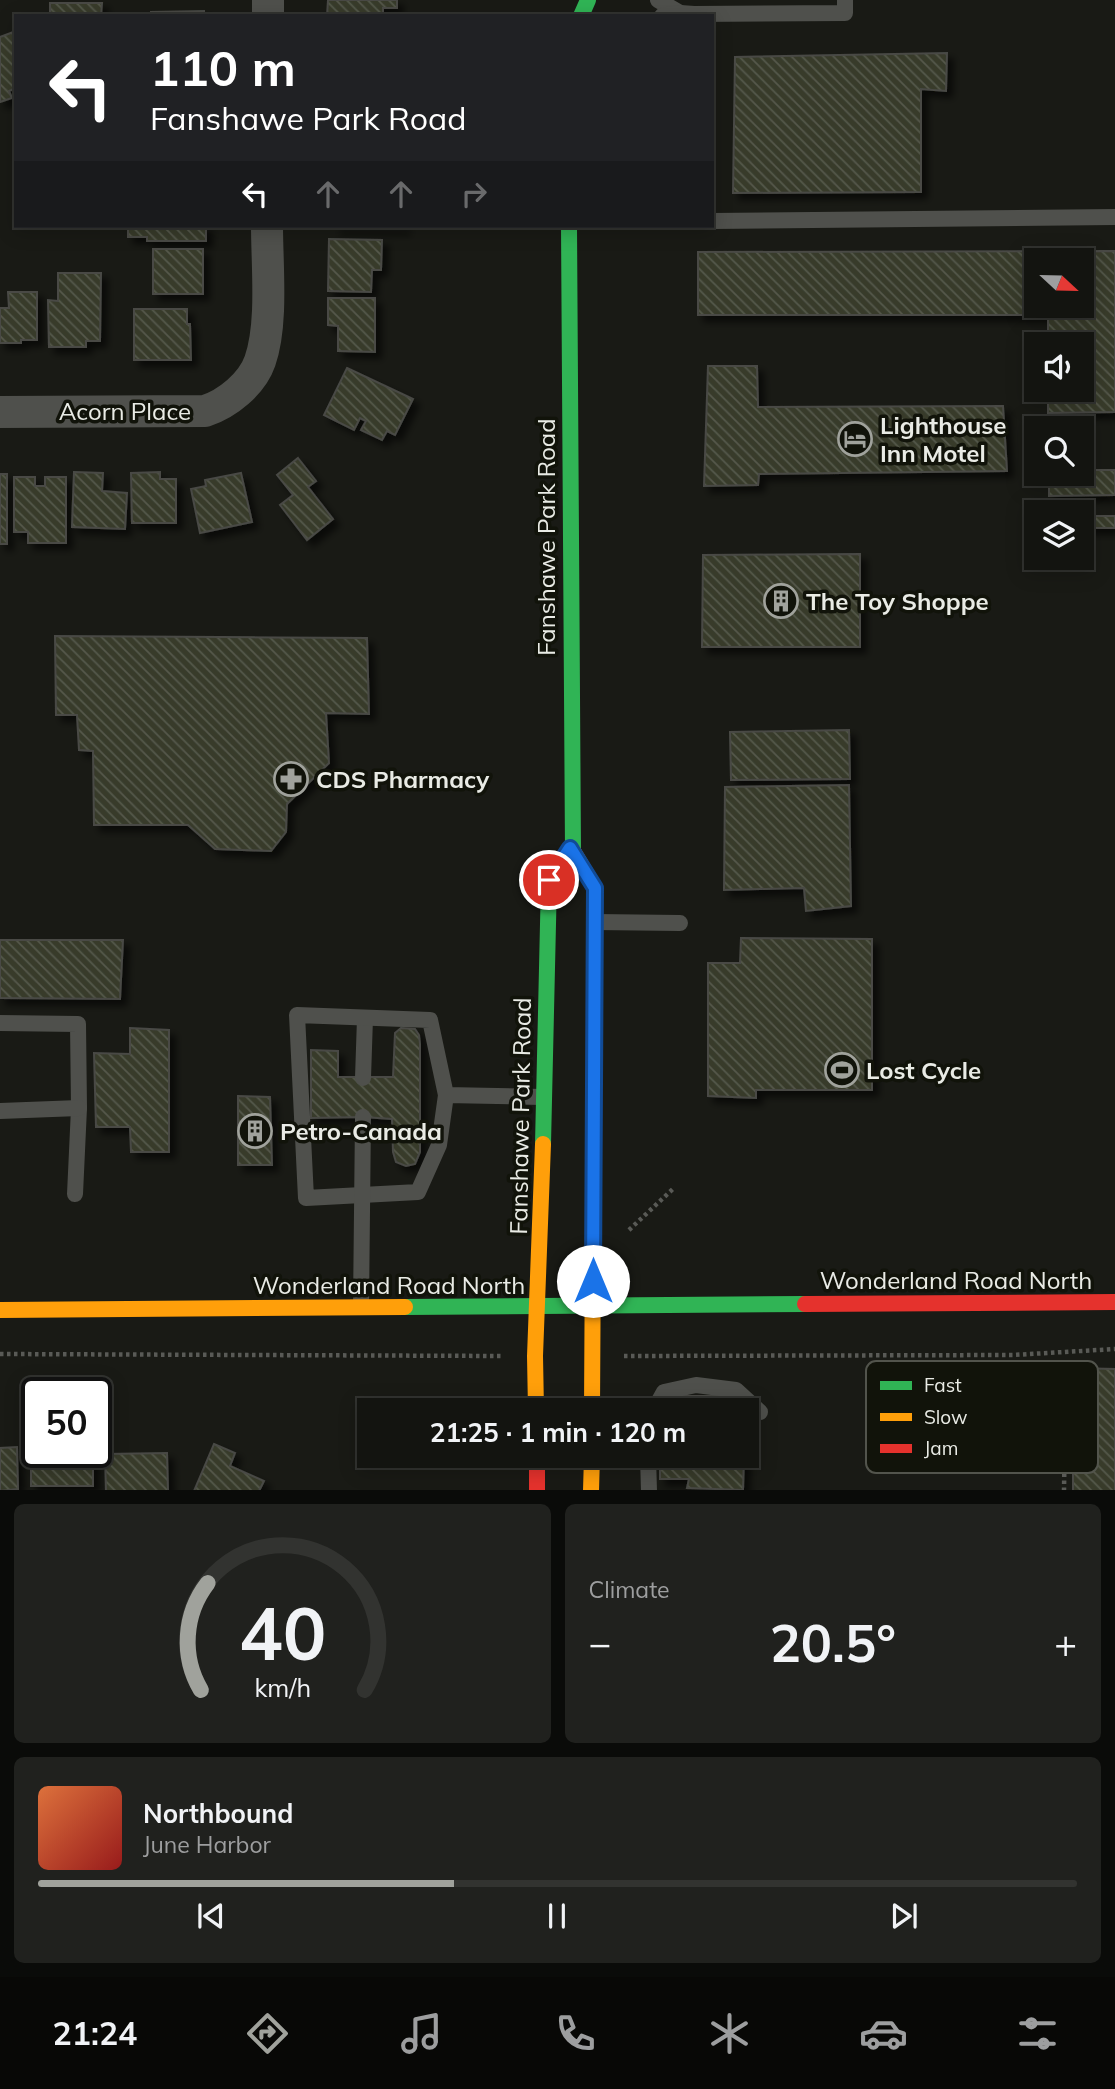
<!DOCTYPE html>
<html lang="en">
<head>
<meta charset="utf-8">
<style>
  :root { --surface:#131410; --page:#20211e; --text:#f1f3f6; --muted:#9d9e9f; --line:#323330; --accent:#a0a29c }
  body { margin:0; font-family:Mulish,sans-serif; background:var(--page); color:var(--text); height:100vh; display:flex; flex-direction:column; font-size:26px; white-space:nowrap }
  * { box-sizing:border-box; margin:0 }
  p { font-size:23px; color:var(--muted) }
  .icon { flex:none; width:38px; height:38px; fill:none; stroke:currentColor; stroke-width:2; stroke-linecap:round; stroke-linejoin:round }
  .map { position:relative; height:1490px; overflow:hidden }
  .drawer { display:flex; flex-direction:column; gap:14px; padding:14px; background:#0a0b09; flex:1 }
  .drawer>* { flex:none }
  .banner { position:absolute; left:14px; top:14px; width:700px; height:214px; border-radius:0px; box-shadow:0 4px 18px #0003,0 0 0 2px var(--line); background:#202124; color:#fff; overflow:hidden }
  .needle { width:46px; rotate:112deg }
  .fabs { position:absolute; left:1024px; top:248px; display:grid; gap:14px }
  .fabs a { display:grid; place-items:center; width:70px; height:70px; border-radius:0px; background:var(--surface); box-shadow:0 4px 18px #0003,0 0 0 2px var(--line); font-size:35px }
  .speed { position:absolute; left:21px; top:1377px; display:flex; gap:14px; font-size:35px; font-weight:700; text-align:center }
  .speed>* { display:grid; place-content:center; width:91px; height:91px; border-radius:50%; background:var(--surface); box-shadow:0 4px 18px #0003,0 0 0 2px var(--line); line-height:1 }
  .speed .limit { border:4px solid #111; border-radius:10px; background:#fff; color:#111 }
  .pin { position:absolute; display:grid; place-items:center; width:60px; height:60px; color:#fff; margin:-30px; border:4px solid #fff; border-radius:50%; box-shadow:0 2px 7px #0007 }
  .me { position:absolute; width:77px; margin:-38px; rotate:0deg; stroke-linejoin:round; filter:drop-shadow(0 0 5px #0008) }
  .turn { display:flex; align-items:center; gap:24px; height:147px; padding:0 21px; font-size:32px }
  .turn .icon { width:91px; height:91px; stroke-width:2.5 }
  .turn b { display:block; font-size:49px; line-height:60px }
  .lanes { display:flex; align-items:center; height:66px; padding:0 21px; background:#0003; justify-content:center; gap:35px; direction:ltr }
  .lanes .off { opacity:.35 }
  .big { font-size:52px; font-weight:700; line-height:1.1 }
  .drawer .tile { flex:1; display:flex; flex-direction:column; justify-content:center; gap:10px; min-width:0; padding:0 24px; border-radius:10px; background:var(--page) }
  .drawer .dial { align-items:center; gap:0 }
  .dial svg { height:182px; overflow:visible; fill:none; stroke:var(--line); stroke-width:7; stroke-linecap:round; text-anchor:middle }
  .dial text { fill:var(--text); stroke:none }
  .song { display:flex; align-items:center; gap:21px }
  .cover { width:84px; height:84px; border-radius:10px; background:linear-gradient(135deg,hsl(20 70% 55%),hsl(0 70% 35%)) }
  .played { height:7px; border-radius:4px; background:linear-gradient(90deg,var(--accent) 40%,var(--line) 40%) }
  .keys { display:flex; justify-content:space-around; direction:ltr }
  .heat { display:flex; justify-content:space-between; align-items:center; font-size:38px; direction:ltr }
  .drawer .tiles { flex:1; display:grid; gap:14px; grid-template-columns:1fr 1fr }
  .tile:last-child { grid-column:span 2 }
  .trip { position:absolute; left:357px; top:1398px; width:402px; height:70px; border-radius:0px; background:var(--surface); box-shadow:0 4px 18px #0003,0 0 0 2px var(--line); font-weight:700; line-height:70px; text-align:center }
  .tabs { display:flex; height:112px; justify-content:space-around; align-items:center; background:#080806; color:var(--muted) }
  .tabs .icon { width:49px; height:49px }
  .tabs .current { color:var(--accent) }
  .tabs b { font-size:32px; color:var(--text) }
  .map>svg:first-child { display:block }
  .building { fill:url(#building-back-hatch); stroke:#484945; stroke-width:2; fill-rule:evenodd; filter:url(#shadow) }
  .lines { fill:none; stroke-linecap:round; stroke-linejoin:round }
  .path { stroke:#595a56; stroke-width:4.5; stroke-dasharray:3.5 3.5; stroke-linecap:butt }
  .lane { stroke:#4f504c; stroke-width:16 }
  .street { stroke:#4f504c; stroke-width:32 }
  .fast { stroke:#30b455; stroke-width:16 }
  .slow { stroke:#ff9f0a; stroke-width:16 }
  .jam { stroke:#e5322d; stroke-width:16 }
  .route-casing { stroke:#114b97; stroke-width:18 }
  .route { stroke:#1a73e8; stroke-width:12 }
  .labels { text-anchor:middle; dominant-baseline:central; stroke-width:7; stroke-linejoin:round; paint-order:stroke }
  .street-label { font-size:24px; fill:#e9ebe5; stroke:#11130a }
  .poi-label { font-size:24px; font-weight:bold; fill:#e9ebe5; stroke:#11130a; text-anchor:start }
  .key { fill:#11130a; stroke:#52544c; stroke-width:2 }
  .key-label { font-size:19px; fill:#e9ebe5 }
</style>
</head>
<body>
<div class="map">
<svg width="1115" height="1491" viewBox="0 0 1115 1491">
  <defs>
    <pattern id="building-back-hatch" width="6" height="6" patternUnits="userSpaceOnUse" patternTransform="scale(1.75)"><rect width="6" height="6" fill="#383b2c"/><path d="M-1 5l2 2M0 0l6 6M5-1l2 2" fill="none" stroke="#55584a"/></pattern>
    <filter id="shadow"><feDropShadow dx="6" dy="6" stdDeviation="3.5" flood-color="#0009"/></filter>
  </defs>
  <rect width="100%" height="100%" fill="#191a15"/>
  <g class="building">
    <path d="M328,0H397V8H383V16H327Z"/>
    <path d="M50,3H102L101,16H50Z"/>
    <path d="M204,11V16H151V12Z"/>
    <path d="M16,31V88L9,91L12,98L0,102V37Z"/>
    <path d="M947,53L946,91L921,89V192L733,193L735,57Z"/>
    <path d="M128,226H206V241H147V237H128Z"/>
    <rect x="335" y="226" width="69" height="2"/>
    <path d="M329,239L382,240L381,270H372L371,292L328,291Z"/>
    <rect x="153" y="249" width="50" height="45"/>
    <path d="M1115,251V412L1048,413V390H1082V345H1048V315H698V252ZM1036,261H1082V306H1036Z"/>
    <path d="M58,273H101L100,341H86V347H49L48,300L58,301Z"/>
    <path d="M8,292H37V340H21V343H0V308H9Z"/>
    <path d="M328,298H375V352L338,351V326L328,325Z"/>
    <path d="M134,309H187V324H190L191,360H134Z"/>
    <path d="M708,366H757L758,407L1003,406L1007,471L759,474L758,485L704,486Z"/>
    <path d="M347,368L413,399L395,435L387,431L382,440L361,430L366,421L360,418L354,430L324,415Z"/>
    <path d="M298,458L316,481L308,487L333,519L307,540L280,505L293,495L277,475Z"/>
    <path d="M1082,470H1115V495L1049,496V474H1082Z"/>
    <path d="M74,472L103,473L102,491L127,493L125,529L72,527Z"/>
    <path d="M160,472V479H176V523H132L131,473Z"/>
    <path d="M241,473L252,522L200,533L191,489L206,486L205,480Z"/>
    <rect x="0" y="474" width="7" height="70"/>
    <path d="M14,477H35V486H45V477H66V543H28V532H14Z"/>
    <rect x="1082" y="516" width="33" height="12"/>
    <path d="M860,554V647H702L703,555Z"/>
    <path d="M55,636L367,638L369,714L326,713L329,763L287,804L286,832L271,851L215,849L188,825H94L93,751L79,750L77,715H56Z"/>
    <path d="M849,730L850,779L731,780L730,732Z"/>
    <path d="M849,785L851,906L806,911L804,888L724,890L725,787Z"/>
    <path d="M741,938L872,939V1090H756V1098L708,1096V963H740Z"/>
    <path d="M0,940H123L120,999L0,998Z"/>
    <path d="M130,1028L169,1030V1152H131L130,1127H96L94,1053L130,1054Z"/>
    <path d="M401,1028L415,1029L419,1035L420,1044V1152L415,1164L406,1166L396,1162L393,1152L392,1119L363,1117L311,1118V1050L338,1051V1077H393L395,1033Z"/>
    <path d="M238,1096L270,1097L272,1165H238Z"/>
    <path d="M1073,1368L1115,1369V1491H1073Z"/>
    <path d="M679,1396H730L744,1408V1410H664Z"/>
    <path d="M31,1443H37V1452H93V1486H31Z"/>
    <path d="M214,1444L235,1453L230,1466L264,1481L259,1491H194Z"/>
    <path d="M17,1447L18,1489L0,1491V1448Z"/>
    <path d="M167,1453L168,1491H106L105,1454Z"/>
    <path d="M660,1456H744L743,1490L687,1488L689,1479H660Z"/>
  </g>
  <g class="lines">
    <g class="path">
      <path d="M629,1230L675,1187"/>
      <path d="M0,1354L503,1356"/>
      <path d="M624,1356L1013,1355L1115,1349"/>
      <path d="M1064,1491L1066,1363"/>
    </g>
    <g class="lane">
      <path d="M658,0L680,13"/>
      <path d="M662,16L680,13L694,14L845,13V0"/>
      <path d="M712,221L1115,217"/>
      <path d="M595,922L680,923"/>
      <path d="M0,1023L78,1024L79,1108L75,1194"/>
      <path d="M363,1078L365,1018"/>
      <path d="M446,1095L439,1145L418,1192L306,1198L297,1015L430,1020L446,1095L542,1097"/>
      <path d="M0,1111L79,1108"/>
      <path d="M361,1307L363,1117"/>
      <path d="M654,1410L664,1392L696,1385L736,1390L760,1412"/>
      <path d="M648,1456L649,1491"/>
    </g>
    <g class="street">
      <path d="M268,16V0"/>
      <path d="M0,412L205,411C227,404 252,384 260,361C273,324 267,266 267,226"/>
    </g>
    <g class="fast">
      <path d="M581,16L588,0"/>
      <path d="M569,226L573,851"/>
      <path d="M543,1144L549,880L571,848"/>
      <path d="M405,1307L805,1304"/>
    </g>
    <g class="slow">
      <path d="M573,851L595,888L592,1410"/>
      <path d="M0,1310L405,1307"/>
      <path d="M536,1410L535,1356L543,1144"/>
      <path d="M591,1491L592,1456"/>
    </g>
    <g class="jam">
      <path d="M805,1304L1115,1302"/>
      <path d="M537,1456V1491"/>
    </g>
  </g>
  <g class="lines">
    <g class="route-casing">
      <path id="route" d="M549,880L570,848L595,888L593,1281"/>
    </g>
    <use href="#route" class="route"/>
  </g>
  <defs>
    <g id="hotel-ring" transform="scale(1.75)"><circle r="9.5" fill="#11130a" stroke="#a0a29c" stroke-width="1.5"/><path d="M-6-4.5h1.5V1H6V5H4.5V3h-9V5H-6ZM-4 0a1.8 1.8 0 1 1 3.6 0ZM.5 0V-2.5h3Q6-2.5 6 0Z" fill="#a0a29c"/></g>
    <g id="building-ring" transform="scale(1.75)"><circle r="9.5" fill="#11130a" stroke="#a0a29c" stroke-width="1.5"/><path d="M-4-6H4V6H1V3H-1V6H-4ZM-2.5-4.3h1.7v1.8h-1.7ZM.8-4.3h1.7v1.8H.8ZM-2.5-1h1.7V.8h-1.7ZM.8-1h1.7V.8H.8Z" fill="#a0a29c"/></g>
    <g id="pharmacy-ring" transform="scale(1.75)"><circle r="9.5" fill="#11130a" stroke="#a0a29c" stroke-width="1.5"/><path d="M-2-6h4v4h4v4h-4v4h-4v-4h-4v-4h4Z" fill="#a0a29c"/></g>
    <g id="stadium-ring" transform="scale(1.75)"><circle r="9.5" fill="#11130a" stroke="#a0a29c" stroke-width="1.5"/><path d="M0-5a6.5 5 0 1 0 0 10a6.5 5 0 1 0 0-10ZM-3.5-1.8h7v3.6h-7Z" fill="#a0a29c"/></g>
  </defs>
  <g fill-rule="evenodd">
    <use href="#hotel-ring" x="855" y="439"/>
    <use href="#building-ring" x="781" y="601"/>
    <use href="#pharmacy-ring" x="291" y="779"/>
    <use href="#stadium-ring" x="842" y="1070"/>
    <use href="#building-ring" x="255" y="1131"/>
  </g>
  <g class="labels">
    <g class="street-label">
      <text x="125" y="411">Acorn Place</text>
      <text transform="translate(546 537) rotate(-90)">Fanshawe Park Road</text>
      <text transform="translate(520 1116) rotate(-89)">Fanshawe Park Road</text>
      <text x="956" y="1280">Wonderland Road North</text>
      <text x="389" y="1285">Wonderland Road North</text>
    </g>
    <g class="poi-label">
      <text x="880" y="425">Lighthouse<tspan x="880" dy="28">Inn Motel</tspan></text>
      <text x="806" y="601">The Toy Shoppe</text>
      <text x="316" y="779">CDS Pharmacy</text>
      <text x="866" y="1070">Lost Cycle</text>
      <text x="280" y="1131">Petro-Canada</text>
    </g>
  </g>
  <rect x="866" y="1361" width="232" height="112" rx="10" class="key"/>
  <rect x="880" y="1381" width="32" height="9" fill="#30b455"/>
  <rect x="880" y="1413" width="32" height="8" fill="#ff9f0a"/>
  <rect x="880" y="1444" width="32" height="9" fill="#e5322d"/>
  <g class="key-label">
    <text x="924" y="1392">Fast</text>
    <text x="924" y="1424">Slow</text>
    <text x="924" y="1455">Jam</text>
  </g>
</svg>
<div class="fabs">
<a><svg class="needle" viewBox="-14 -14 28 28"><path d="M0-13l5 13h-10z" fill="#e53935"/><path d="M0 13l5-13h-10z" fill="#9d9e9f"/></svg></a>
<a><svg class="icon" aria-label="sound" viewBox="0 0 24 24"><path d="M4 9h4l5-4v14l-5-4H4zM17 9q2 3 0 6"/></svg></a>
<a><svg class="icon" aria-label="search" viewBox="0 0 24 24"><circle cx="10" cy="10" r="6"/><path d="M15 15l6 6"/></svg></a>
<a><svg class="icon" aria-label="layers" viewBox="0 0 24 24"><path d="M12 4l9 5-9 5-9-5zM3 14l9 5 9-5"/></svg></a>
</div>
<div class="speed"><div class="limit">50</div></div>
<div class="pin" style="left:549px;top:880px;background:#d93025"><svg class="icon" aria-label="arrive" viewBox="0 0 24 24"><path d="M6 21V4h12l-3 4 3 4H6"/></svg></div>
<svg class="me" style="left:593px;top:1281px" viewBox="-20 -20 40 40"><circle r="19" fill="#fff"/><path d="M0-13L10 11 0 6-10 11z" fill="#1a73e8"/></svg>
<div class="trip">21:25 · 1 min · 120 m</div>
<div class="banner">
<div class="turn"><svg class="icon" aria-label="left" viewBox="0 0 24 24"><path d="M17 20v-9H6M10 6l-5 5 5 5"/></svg><div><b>110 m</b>Fanshawe Park Road</div></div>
<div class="lanes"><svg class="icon" aria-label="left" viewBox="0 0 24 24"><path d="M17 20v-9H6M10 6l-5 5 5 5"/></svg><svg class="icon off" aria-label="ahead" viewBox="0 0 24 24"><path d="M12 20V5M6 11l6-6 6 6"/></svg><svg class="icon off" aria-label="ahead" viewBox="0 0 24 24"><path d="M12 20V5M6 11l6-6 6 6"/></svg><svg class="icon off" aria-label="right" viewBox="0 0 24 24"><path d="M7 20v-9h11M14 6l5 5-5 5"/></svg></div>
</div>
</div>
<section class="drawer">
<div class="tiles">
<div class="tile dial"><svg viewBox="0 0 100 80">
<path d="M14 69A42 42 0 1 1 86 69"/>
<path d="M14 69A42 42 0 0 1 17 22" stroke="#a0a29c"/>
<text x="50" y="56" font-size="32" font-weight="700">40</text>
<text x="50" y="72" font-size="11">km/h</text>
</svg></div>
<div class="tile"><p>Climate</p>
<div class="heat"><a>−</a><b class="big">20.5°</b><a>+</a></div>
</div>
<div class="tile">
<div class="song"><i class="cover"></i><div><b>Northbound</b><p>June Harbor</p></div></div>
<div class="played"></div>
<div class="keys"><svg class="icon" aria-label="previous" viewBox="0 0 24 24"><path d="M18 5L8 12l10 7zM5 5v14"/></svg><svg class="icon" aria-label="pause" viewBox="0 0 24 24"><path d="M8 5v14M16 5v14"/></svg><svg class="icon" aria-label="next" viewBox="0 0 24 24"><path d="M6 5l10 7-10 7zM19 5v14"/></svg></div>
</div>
</div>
</section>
<nav class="tabs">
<b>21:24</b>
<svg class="icon current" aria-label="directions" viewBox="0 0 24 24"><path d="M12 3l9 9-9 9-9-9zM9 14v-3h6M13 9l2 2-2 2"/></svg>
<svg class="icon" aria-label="music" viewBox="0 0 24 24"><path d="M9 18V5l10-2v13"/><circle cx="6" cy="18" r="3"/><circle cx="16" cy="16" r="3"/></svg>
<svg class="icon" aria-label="phone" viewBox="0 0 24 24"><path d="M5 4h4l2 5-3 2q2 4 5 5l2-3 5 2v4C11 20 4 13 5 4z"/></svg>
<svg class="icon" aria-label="climate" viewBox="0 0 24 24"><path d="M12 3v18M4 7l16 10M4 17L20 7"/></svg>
<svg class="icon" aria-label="car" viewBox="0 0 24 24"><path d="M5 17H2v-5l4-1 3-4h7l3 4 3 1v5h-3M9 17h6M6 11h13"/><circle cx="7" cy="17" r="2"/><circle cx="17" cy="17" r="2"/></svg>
<svg class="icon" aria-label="filters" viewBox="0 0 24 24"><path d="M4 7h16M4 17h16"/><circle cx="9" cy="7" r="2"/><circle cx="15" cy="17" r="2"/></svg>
</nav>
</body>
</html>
